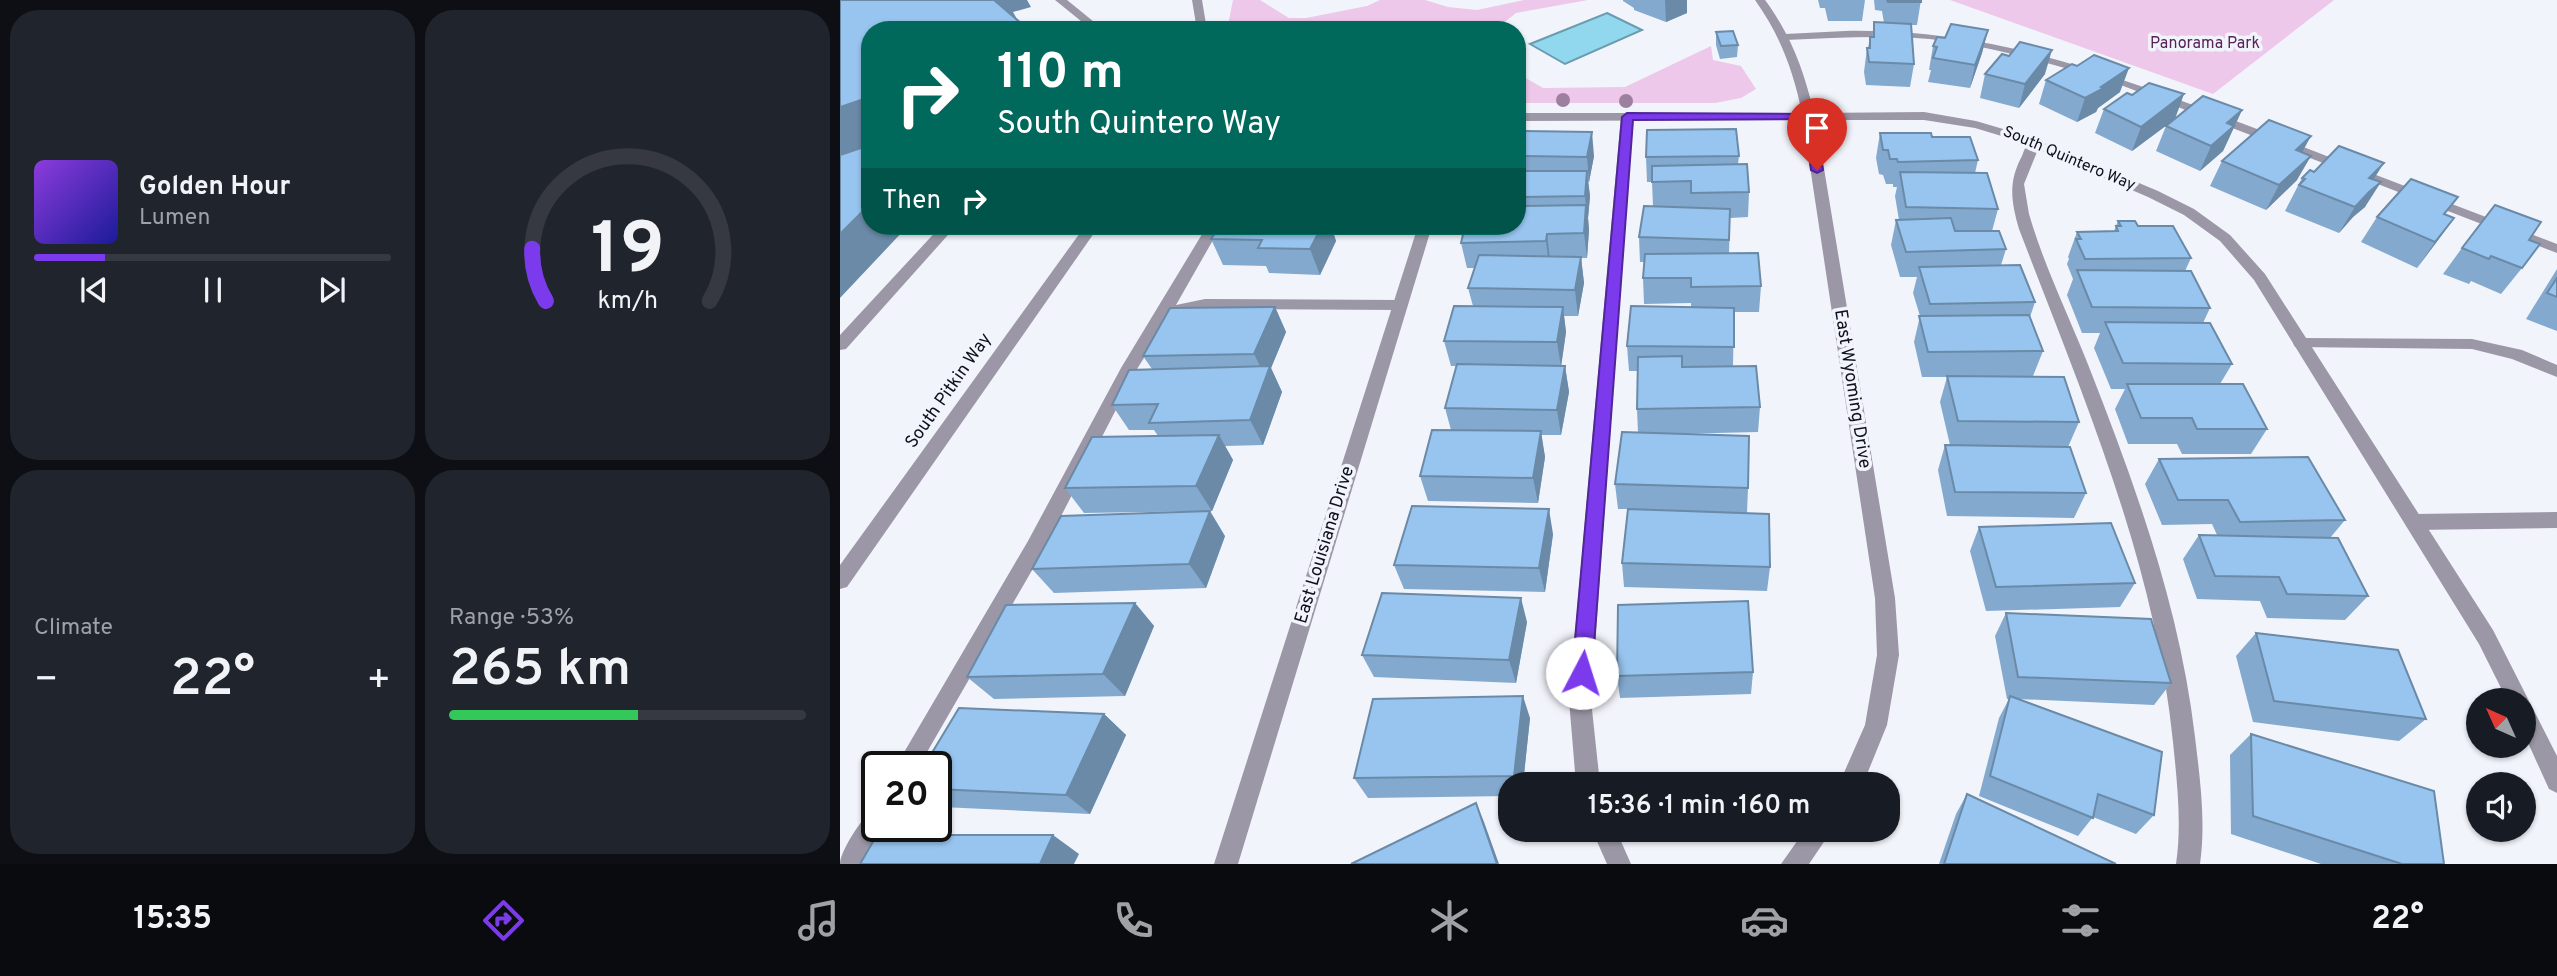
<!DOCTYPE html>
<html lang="en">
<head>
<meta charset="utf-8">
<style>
  :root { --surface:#171b24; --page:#20242c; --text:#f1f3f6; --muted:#9ea1a6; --line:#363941; --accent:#7c3aed }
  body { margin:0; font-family:Overpass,sans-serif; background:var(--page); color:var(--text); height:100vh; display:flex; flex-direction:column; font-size:26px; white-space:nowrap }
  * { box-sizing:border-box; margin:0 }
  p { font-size:23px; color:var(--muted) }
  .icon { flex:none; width:38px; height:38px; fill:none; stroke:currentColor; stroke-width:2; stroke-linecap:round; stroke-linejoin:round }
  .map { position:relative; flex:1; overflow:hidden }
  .drawer { display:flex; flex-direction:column; gap:10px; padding:10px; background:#0d0f14; width:840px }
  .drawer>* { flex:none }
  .banner { position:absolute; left:21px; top:21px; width:665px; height:214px; border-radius:28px; box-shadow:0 2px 5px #0004; background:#00695c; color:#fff; overflow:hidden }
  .needle { width:46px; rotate:315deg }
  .buttons { position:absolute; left:1626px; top:688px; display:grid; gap:14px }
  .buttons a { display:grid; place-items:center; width:70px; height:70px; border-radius:50%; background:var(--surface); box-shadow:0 2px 5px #0004; font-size:35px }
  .speed { position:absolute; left:21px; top:751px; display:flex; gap:14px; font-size:35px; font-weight:700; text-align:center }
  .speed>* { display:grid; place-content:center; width:91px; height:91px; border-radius:50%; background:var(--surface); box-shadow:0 2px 5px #0004; line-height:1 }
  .speed .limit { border:4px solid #111; border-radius:10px; background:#fff; color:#111 }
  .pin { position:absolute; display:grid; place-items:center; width:60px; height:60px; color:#fff; margin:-72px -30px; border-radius:50% 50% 50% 0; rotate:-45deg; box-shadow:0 0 7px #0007 }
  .pin .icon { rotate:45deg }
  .me { position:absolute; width:77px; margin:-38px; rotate:5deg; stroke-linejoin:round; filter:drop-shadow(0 0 5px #0008) }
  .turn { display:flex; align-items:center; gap:24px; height:147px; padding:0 21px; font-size:32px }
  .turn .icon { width:91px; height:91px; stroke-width:2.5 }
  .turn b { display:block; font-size:49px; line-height:60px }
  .then { display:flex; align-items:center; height:66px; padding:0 21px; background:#0003; gap:14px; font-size:26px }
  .big { font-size:52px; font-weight:600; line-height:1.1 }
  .drawer .widget { flex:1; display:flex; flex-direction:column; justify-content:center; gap:10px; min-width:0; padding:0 24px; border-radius:28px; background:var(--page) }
  .drawer .dial { align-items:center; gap:0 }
  .dial svg { height:182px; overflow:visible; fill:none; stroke:var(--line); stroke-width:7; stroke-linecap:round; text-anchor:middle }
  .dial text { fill:var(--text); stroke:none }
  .song { display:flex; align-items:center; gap:21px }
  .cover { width:84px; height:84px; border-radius:10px; background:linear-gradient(135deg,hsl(270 70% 55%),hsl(240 70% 35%)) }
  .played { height:7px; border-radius:4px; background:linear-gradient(90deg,var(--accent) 20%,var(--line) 20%) }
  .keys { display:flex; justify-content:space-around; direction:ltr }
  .heat { display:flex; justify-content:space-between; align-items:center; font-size:38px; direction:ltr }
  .charge { height:10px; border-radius:5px; background:linear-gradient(90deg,#34c759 53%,var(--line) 0) }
  .drawer .tiles { flex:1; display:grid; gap:10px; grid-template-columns:repeat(2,1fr) }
  .trip { position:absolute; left:658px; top:772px; width:402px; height:70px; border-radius:28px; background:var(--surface); box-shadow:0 2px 5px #0004; font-weight:600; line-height:70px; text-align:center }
  .dock { display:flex; height:112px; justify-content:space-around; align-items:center; background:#090b0e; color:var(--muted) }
  .dock .icon { width:49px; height:49px }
  .dock .on { color:var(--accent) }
  .dock b { font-size:32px; color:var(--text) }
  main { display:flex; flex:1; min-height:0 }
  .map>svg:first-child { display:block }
  .green { fill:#edc8ea }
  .water { fill:#91d7ed; stroke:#6a9bae; stroke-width:2 }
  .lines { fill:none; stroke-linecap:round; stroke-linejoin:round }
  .service { fill:#9c97a6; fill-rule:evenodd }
  .minor { fill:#9c97a6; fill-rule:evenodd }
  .tree { fill:#9d80a0 }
  .wall { fill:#83a9ce }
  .shaded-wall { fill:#6a8aa7 }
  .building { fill:#98c5ef; stroke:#6a8aa7; stroke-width:2 }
  .route { fill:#7c3aed; stroke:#51269a; stroke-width:2 }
  .labels { text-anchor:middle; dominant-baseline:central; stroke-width:7; stroke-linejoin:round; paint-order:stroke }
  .far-park-label { font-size:16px; fill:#572256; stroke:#f2f4fb }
  .far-street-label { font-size:16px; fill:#0e101c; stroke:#f2f4fb }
  .street-label { font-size:18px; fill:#0e101c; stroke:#f2f4fb }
</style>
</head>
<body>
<main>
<section class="drawer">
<div class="tiles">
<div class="widget">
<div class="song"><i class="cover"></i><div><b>Golden Hour</b><p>Lumen</p></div></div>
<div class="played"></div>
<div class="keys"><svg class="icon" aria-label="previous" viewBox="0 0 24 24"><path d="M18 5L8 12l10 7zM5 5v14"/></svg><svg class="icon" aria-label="pause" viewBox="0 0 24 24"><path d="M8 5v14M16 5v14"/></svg><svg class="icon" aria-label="next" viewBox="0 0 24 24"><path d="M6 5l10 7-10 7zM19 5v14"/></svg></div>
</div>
<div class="widget dial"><svg viewBox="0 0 100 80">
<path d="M14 69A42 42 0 1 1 86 69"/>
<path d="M14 69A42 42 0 0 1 8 46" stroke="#7c3aed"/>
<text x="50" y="56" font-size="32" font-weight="700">19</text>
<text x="50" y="72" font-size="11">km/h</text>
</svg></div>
<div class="widget"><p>Climate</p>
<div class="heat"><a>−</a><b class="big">22°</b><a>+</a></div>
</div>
<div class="widget"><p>Range · 53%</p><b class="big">265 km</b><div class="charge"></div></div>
</div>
</section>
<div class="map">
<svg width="1717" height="864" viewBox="0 0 1717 864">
  <rect width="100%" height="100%" fill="#f2f4fb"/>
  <g class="green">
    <path d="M393,0H420L449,18H466L527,6L540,0H585L608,7L637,10L684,0H748L676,13L655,30H387Z"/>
    <path d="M1110,0H1494L1373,94Z"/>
    <path d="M871,46L873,60L901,66L916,89L901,98L875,103H677V73L703,88L785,87Z"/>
  </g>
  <path class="water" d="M767,13L802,30L725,64L690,44Z"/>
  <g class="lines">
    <g class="service">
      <path d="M215,0H227L264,30H252Z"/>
      <path d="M1005,31C1159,28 1284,79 1425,132C1522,170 1620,207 1717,244V253L1273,82C1218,66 1163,49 1106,41C1053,34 999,38 945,40L940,37L945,34Z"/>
      <path d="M787,112L793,116L751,700L760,784H736L729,700L781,116Z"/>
      <path d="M1195,138L1201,142L1184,184L1189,214C1204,266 1229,316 1249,367C1296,487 1340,608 1355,737C1360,779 1366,822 1360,864H1336C1342,824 1337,782 1333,742C1315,562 1243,396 1179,229C1171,201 1168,182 1182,156C1185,148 1187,141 1195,138Z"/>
      <path d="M101,226H116L6,349L0,350V335Z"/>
      <path d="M367,226H381L336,305L365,299L560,300L568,305L560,310L365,309L328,320L297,369L202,553L79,766H56L188,541L281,368Z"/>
      <path d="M1461,338L1632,339L1682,350L1717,365V377L1672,359L1632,349L1455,347L1453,343Z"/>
      <path d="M1717,512V528L1574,530L1567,527L1565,522L1567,517L1574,514Z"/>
      <path d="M37,807V826H46L24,864H0C0,851 25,812 37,807Z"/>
      <path d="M752,830H776L791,864H767Z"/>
    </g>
    <g class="minor">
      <path d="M352,0H362L367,30H357Z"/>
      <path d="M915,0H925C951,35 964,71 974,113L1084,112L1136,121L1187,136L1318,191L1354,209L1390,235L1425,274L1653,630L1717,756V793L1709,789L1684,734V700H1667L1639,644L1414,280L1380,241L1344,215L1308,197L1178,141L1135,128L1084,120H976L1055,598L1059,655L1047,725L1023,784H999L1025,725L1037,655L1035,598L963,120L677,121V113H962C953,70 940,35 915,0Z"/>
      <path d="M245,226H259L7,587L0,589V565Z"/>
      <path d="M578,226H592L398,864H374Z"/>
      <path d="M965,830H992L969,864H941Z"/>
    </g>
  </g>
  <g class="tree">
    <circle cx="723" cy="100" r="7"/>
    <circle cx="786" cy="101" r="7"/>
  </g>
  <g class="wall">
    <path d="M783,0H847V13L826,22L794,10V8L783,1Z"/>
    <path d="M978,0H1025L1022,21H988L985,8H980Z"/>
    <path d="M1034,0H1081L1077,25H1071L1074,64L1070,87L1026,85L1024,72L1027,48H1028L1030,37H1032L1034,22L1044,23L1042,11L1035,10Z"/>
    <path d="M1148,30L1142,53L1130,88L1088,82L1091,70H1089L1093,46L1105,38Z"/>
    <path d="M876,32L898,45L897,57L880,59L876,45Z"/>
    <path d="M1145,74H1205L1179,108L1140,98Z"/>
    <path d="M1206,80L1280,92L1258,108L1256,112L1237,122L1199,104Z"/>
    <path d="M1264,109L1335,119L1292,151L1255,133Z"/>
    <path d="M1402,110L1383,151L1360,171L1316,151L1326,126Z"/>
    <path d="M677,132L754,156L749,182H748L750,196L748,218L749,230L747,258H741L744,283L738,316H724L726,332L721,366H725L729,392L721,435H701L705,457L698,503L588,501L580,476L611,430L605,408L617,366H611L604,341L633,306L628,288L635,268H627L621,243L677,226Z"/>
    <path d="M1040,133L1092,137L1138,160L1135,173L1158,209L1152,231L1166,249L1161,265L1195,302L1190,317L1203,351L1193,376L1162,377L1239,422L1228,447L1246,493L1234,518L1107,516L1098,470L1105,445H1110L1100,402L1107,377H1082L1074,342L1080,316L1073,293L1077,277H1060L1051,245L1056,220H1059L1055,196L1057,187H1053V184H1046L1043,175L1039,174L1036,158Z"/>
    <path d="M1462,152L1457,180L1426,210L1370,186L1382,161Z"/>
    <path d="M899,156L898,164L909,192L908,217L890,218L889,253L921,286L919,312H894L893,366L920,407L918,432L835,434L908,488L907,513L930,567L927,591L784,587L782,563L788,509H778L775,484L798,433L797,409L798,371H789L787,346L851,307V303L804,304L803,278L804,262H800L799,237L813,206L812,182H807L806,157Z"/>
    <path d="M1474,172L1533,180L1525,207L1513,217L1499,233L1445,211L1462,178Z"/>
    <path d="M1606,215L1614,218L1577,268L1521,242L1537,217Z"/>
    <path d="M1278,221L1298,226L1351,258L1345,271L1370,308L1363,323L1392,364L1380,384L1427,429L1411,454H1342L1337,444H1288L1275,409L1285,389H1271L1254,348L1260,333H1242L1227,295L1233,279L1227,264L1229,259L1228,257L1237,232L1274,231Z"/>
    <path d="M380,226H491L496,241L480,275L429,273L426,266L383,265L371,239Z"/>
    <path d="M1689,240L1682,268L1661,294L1631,281L1629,284L1603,274L1622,248Z"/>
    <path d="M1717,269V331L1686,319Z"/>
    <path d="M435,307L446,332L431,368L442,392L423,445L385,446L393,460L372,511L244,513L225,488L318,436L314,430H289L272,405L312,369L303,356Z"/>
    <path d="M1319,459L1505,520L1490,538L1528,596L1505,620L1427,618L1420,601L1357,599L1343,559L1359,535H1377L1372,524L1322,525L1305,484Z"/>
    <path d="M1139,527L1295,583L1280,607L1146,611L1130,551Z"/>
    <path d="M713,534L705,592L564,589L554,565Z"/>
    <path d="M385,536L366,588L214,593L192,569Z"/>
    <path d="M295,603L314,626L285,696L154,699L127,677Z"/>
    <path d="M1166,613L1331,683L1314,705L1178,699L1314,815L1296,834L1253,817L1238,836L1139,796L1159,718L1169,699H1167L1155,636Z"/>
    <path d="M687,622L676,683L534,677L522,655Z"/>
    <path d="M1416,633L1586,719L1559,741L1413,722L1396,656Z"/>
    <path d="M913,672L911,694L780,698L777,676Z"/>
    <path d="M264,714L286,735L250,814L101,807L96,804V766Z"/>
    <path d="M690,718L683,784H670V796L528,798L514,778Z"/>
    <path d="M1411,734L1604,864H1481L1391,834L1390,755Z"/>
    <path d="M1127,794L1276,864H1099L1116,814Z"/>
  </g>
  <g class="shaded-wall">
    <path d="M152,0H187L191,7L173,12L182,28Z"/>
    <path d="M825,0H847V13L826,22Z"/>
    <path d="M1148,30L1142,53L1130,88L1135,65Z"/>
    <path d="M1212,50L1205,74L1179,108L1185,84Z"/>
    <path d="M1289,68L1280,92L1258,108L1256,112L1237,122L1245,98Z"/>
    <path d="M1344,94L1335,119L1292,151L1301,127Z"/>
    <path d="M30,97V145L0,155V107Z"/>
    <path d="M1402,110L1383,151L1360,171L1371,146L1387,123Z"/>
    <path d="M752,132L754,156L749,182L747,157Z"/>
    <path d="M1471,136L1458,160L1456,150Z"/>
    <path d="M1471,156L1457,180L1426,210L1439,185Z"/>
    <path d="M1544,163L1528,188L1529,178Z"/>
    <path d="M30,168V178L24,170Z"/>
    <path d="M747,171L750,196L748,218L749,230L747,258L744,233L746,209L745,196Z"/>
    <path d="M1541,182L1525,207L1513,217L1499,233L1515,207L1529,192Z"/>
    <path d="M30,204V226H65L66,228L0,298V234Z"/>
    <path d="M1614,218L1596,243L1577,268L1595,242Z"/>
    <path d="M482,226H491L496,241L480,275L470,249Z"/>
    <path d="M707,234L710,259L709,266L706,241Z"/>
    <path d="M741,257L744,283L738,316L735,290Z"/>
    <path d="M435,307L446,332L431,368L442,392L423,445L410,420L426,378L414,354Z"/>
    <path d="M723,307L726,332L721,367L717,342Z"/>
    <path d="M725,366L729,392L721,435L717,410Z"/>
    <path d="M701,431L705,457L698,503L693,478Z"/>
    <path d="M379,435L393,460L372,511L356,486Z"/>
    <path d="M709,509L713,534L705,592L699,568Z"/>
    <path d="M370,511L385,536L366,588L349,564Z"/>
    <path d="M681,598L687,622L676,683L669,660Z"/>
    <path d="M295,603L314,626L285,696L263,674Z"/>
    <path d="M683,696L690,718L683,784H677L674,776Z"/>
    <path d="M264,714L286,735L250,814L226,795Z"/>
    <path d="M636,803L644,822L659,864H657Z"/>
    <path d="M213,835L239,854L234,864H200Z"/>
  </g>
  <g class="building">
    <path d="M0,0H154L189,30H30V97L0,107Z"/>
    <path d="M1047,0H1081V2H1048Z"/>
    <path d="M1034,22L1071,24L1074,64L1029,62L1027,48H1030V37H1034Z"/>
    <path d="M1111,24L1148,30L1135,65L1093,58L1097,47L1093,46L1097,37L1105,38Z"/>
    <path d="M893,31L898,45L881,46L876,32Z"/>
    <path d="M1180,42L1212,50L1185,84L1145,74L1162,54L1169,56Z"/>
    <path d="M1254,55L1289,68L1261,87L1264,88L1245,98L1206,80L1232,64L1237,66Z"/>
    <path d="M1309,83L1344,94L1301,127L1264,109L1287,93L1292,95Z"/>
    <path d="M1363,96L1402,110L1387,123L1394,126L1371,146L1326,126Z"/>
    <path d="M1429,120L1471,136L1456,150L1471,156L1439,185L1382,161Z"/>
    <path d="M896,129L899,156L806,157L807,130Z"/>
    <path d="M678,131L752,132L747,157L677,156Z"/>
    <path d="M1040,133H1091L1092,137H1130L1138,160L1058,162L1057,159H1050L1048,150H1043Z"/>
    <path d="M30,145V168L24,170L30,178V204L0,234V155Z"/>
    <path d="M1499,146L1544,163L1529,178L1541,182L1529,192L1515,207L1459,185L1465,179L1462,178L1470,170L1474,172Z"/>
    <path d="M907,164L909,192L851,193V181L812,182V166Z"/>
    <path d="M677,171H747L745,196L677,197Z"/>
    <path d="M1060,172L1147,173L1158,209L1066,207Z"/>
    <path d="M1571,179L1618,197L1604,214L1614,218L1595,242L1537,217Z"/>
    <path d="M746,205L744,233L707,234L706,241L621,243L625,226H677V206Z"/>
    <path d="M1655,205L1701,222L1689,240L1700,244L1682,268L1651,256L1649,259L1622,248Z"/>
    <path d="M804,206L890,209L889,240L799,237Z"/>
    <path d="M1111,218L1115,231H1159L1166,249L1066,252L1056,220Z"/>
    <path d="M1278,221H1295L1298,226H1333L1351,258L1245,259L1236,239H1241L1237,232L1278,231L1276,226H1281Z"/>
    <path d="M380,226H482L470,249L418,248L422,240L371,239Z"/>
    <path d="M918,253L921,286L851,287V278H803L805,254Z"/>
    <path d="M639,255L741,257L735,290L628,288Z"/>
    <path d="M1180,265L1195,302L1090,304L1079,267Z"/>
    <path d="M1237,270L1351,271L1370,308L1252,307Z"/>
    <path d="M1717,278V297L1707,293Z"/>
    <path d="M614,306L723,307L717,342L604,341Z"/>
    <path d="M791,306L894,308V347L787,346Z"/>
    <path d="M435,307L414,354L303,356L330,308Z"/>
    <path d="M1189,315L1203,351L1088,352L1079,316Z"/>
    <path d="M1265,322L1370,323L1392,364L1283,363Z"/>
    <path d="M842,356V367L916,366L920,407L797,409L798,357Z"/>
    <path d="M617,364L725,366L717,410L605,408Z"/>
    <path d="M430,366L410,420L309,423L318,404L272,405L289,370Z"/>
    <path d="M1107,376L1224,377L1239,422L1118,421Z"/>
    <path d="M1287,384H1403L1427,429H1357L1352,418H1301Z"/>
    <path d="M592,430L701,431L693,478L580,476Z"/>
    <path d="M782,432L909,436L908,488L775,484Z"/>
    <path d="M379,435L356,486L225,488L252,437Z"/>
    <path d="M1105,445L1230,447L1246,493L1115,492Z"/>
    <path d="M1468,457L1505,520L1400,522L1388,500H1338L1319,459Z"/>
    <path d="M572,506L709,509L699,568L554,565Z"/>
    <path d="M788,509L929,514L930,567L782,563Z"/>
    <path d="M370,511L349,564L192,569L221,516Z"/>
    <path d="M1271,523L1295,583L1156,587L1139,527Z"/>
    <path d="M1359,535L1498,538L1528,596L1447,594L1439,577L1375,576Z"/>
    <path d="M542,593L681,598L669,660L522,655Z"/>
    <path d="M908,601L913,672L777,676L778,605Z"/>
    <path d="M295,603L263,674L127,677L166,605Z"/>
    <path d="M1166,613L1311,619L1331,683L1178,677Z"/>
    <path d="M1416,633L1558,650L1586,719L1434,701Z"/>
    <path d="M683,696L674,776L514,778L533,699Z"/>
    <path d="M1170,696L1322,752L1314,815L1258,794L1253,818L1150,776Z"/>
    <path d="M119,708L264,714L226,795L96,789V766H84Z"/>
    <path d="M1411,734L1594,791L1604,864H1562L1413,816Z"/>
    <path d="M1127,794L1276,864H1104Z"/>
    <path d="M636,803L657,864H511Z"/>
    <path d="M37,835H213L200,864H20Z"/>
  </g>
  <path class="route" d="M787,113L973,114L983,170L977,173L971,170L964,119L793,120L752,673L749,679L742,682L735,679L732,673L782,117Z"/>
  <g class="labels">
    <g class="far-park-label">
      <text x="1365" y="44">Panorama Park</text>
    </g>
    <g class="far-street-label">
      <text transform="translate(1229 159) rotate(23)">South Quintero Way</text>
    </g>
    <g class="street-label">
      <text transform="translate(1012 389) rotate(81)">East Wyoming Drive</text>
      <text transform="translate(109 391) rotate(-55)">South Pitkin Way</text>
      <text transform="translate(485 545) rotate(-73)">East Louisiana Drive</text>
    </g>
  </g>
</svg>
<div class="buttons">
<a><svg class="needle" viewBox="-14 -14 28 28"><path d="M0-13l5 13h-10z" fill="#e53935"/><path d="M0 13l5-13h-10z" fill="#9ea1a6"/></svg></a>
<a><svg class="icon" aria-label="sound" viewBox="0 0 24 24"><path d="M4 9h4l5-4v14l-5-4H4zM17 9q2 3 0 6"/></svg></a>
</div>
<div class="speed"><div class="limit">20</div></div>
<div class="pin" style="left:977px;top:170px;background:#d93025"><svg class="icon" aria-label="arrive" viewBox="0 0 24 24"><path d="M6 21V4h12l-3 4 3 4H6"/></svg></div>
<svg class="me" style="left:742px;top:673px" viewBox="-20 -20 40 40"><circle r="19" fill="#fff"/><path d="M0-13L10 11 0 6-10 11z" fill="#7c3aed"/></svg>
<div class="trip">15:36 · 1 min · 160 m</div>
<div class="banner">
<div class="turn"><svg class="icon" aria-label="right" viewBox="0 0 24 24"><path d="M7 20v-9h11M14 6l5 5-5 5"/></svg><div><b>110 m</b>South Quintero Way</div></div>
<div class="then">Then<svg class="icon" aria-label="right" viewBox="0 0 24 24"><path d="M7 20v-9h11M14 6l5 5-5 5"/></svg></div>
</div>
</div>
</main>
<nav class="dock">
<b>15:35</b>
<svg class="icon on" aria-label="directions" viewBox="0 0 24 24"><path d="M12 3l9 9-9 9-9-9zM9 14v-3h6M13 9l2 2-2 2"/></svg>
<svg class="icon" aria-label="music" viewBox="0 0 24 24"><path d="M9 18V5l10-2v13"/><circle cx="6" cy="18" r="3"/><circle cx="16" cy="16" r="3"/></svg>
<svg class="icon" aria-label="phone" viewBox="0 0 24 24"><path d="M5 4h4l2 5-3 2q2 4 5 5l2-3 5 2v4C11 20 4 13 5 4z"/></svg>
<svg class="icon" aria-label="climate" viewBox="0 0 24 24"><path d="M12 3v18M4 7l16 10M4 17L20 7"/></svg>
<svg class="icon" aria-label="car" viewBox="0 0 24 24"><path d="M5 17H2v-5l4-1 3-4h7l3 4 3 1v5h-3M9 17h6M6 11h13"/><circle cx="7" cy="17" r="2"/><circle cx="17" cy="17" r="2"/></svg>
<svg class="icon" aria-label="filters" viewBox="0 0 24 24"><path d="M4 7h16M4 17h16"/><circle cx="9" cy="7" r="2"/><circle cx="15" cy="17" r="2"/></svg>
<b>22°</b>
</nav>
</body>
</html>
